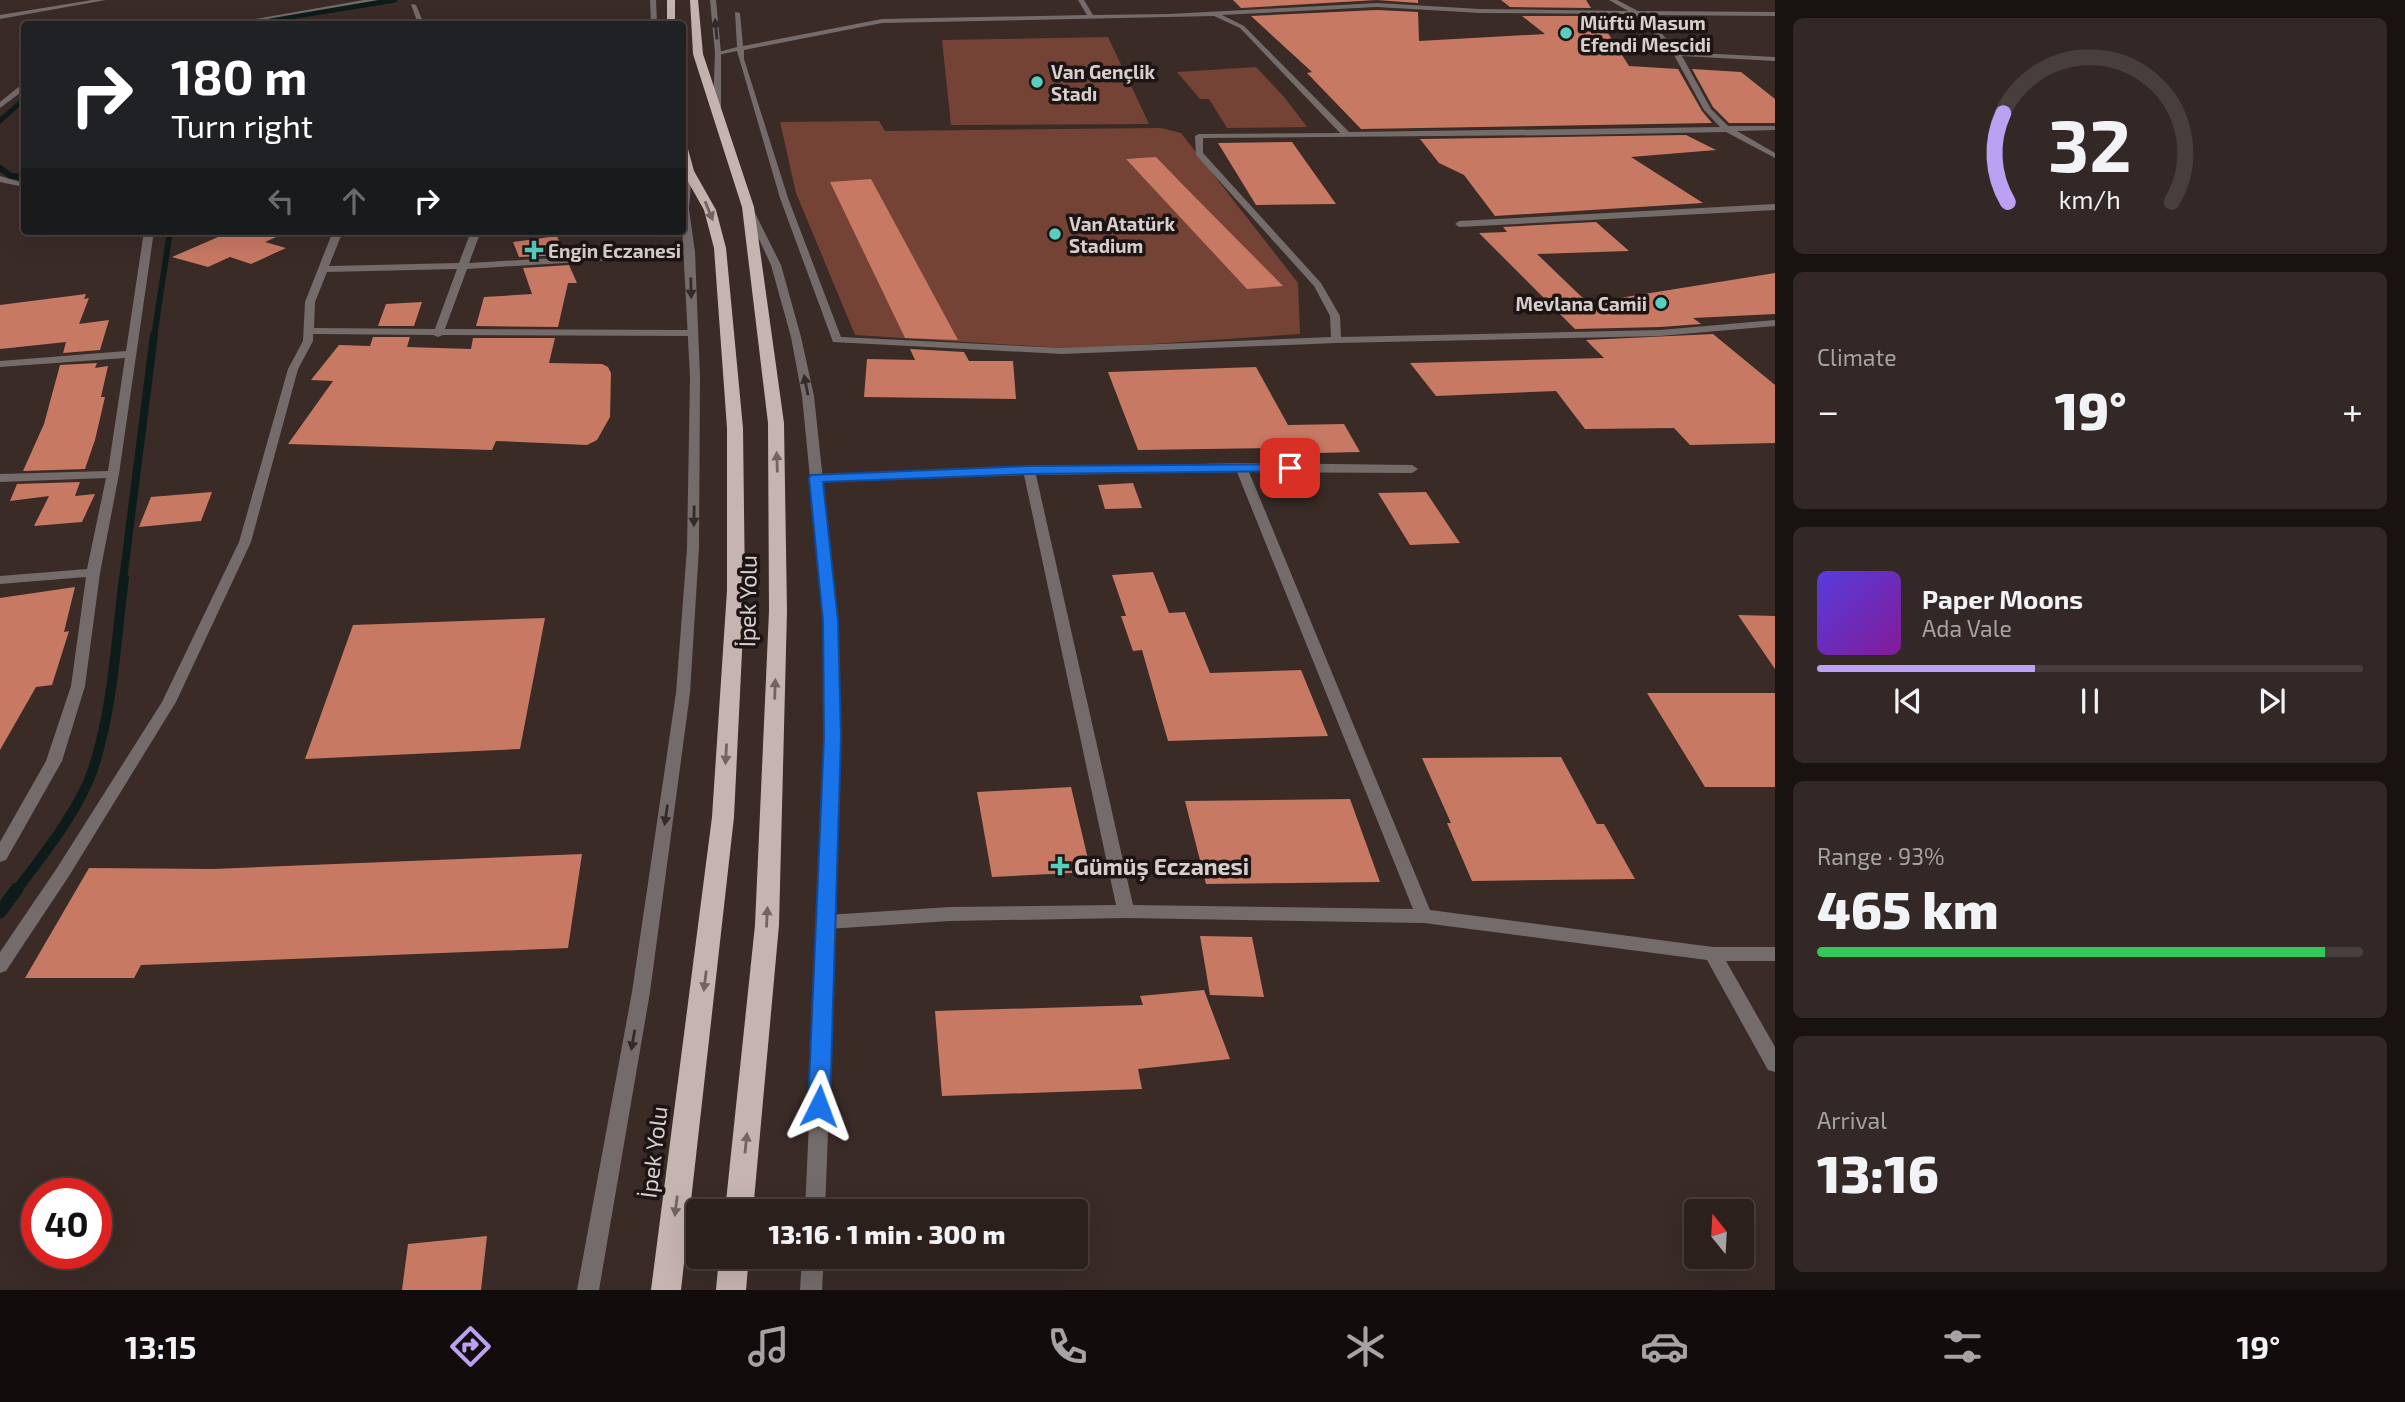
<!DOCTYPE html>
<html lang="en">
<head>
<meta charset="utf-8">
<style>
  :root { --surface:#2c201d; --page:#342826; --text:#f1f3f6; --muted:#a6a3a4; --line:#483e3b; --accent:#bca0f2 }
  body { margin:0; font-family:"Exo 2",sans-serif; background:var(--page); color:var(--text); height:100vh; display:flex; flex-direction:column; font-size:26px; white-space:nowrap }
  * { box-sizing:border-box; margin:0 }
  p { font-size:23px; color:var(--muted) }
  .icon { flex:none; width:38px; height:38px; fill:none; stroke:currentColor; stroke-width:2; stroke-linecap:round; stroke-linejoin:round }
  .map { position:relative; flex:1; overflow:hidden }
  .panel { display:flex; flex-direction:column; gap:18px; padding:18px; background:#181210; width:630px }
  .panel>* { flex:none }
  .guide { position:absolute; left:21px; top:21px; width:665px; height:214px; border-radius:7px; box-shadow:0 7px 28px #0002,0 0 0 2px var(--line); background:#202124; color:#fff; overflow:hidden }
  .needle { width:46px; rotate:342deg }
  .fabs { position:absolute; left:1684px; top:1199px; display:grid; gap:14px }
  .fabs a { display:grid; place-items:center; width:70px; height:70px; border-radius:7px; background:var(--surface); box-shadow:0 7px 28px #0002,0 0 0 2px var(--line); font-size:35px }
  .speed { position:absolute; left:21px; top:1178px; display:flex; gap:14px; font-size:35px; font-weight:700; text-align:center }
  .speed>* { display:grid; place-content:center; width:91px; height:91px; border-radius:50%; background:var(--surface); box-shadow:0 7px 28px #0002,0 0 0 2px var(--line); line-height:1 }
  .speed .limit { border:10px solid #d22; background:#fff; color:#111 }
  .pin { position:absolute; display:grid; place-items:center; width:60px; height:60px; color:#fff; margin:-30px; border-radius:14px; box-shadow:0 4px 10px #0006 }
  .me { position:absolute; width:77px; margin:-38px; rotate:3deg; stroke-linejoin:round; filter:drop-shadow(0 0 5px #0008) }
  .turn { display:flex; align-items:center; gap:24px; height:147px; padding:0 35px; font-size:32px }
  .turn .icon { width:91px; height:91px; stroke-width:2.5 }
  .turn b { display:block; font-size:49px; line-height:60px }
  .lanes { display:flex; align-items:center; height:66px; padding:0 35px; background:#0003; justify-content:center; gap:35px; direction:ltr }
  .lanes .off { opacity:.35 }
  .big { font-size:52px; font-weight:800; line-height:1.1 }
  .panel .widget { flex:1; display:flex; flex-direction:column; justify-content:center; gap:10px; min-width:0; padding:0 24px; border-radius:10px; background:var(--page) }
  .panel .dial { align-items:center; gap:0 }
  .dial svg { height:182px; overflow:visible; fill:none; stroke:var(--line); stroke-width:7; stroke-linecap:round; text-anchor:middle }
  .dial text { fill:var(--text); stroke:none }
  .song { display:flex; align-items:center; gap:21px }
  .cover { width:84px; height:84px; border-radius:10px; background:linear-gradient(135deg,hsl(250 70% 55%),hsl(290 70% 35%)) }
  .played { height:7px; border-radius:4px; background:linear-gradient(90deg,var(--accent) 40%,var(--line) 40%) }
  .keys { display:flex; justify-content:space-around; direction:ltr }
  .heat { display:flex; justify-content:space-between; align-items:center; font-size:38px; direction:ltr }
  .charge { height:10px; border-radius:5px; background:linear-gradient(90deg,#34c759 93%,var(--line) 0) }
  .trip { position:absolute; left:686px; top:1199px; width:402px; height:70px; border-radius:7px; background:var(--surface); box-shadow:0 7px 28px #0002,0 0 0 2px var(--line); font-weight:800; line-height:70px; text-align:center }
  .tabs { display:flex; height:112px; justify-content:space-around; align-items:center; background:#120d0c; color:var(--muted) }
  .tabs .icon { width:49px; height:49px }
  .tabs .on { color:var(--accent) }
  .tabs b { font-size:32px; color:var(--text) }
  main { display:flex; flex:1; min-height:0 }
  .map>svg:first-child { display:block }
  .green { fill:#744335 }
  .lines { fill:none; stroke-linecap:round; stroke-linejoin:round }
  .stream-far4 { stroke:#0d1c1a; stroke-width:5 }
  .stream-far3 { stroke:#0d1c1a; stroke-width:6 }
  .stream-far2 { stroke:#0d1c1a; stroke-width:8 }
  .stream-far1 { stroke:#0d1c1a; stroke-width:10 }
  .stream { stroke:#0d1c1a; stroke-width:13 }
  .building { fill:#c87964 }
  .minor { fill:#746c6a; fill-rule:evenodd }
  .tertiary { fill:#746c6a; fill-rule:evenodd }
  .trunk { fill:#c6b4b0; fill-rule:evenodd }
  .oneway { fill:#322b2a }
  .oneway2 { fill:#716462 }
  .route { fill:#1a73e8; stroke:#114b97; stroke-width:2 }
  .poi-dot { fill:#59cebf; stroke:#1c1514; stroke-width:2.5 }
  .labels { text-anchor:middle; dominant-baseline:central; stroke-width:7; stroke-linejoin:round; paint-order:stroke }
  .far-poi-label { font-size:19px; font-weight:bold; fill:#d8cfcc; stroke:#1c1514; text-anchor:start }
  .street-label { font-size:23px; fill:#d8cfcc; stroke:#1c1514 }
  .poi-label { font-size:23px; font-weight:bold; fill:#d8cfcc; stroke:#1c1514; text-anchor:start }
</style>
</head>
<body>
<main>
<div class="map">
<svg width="1775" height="1290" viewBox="0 0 1775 1290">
  <rect width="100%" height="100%" fill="#3a2b27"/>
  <g class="green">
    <path d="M1108,37L1149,124L951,125L942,40Z"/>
    <path d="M1256,67L1285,98L1307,127L1227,128L1209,99H1200L1177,72Z"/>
    <path d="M879,121L885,131L1161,128L1181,133L1298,283L1300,334L1078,349L855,335L796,193L780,122Z"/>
  </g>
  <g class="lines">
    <g class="stream-far4">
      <path d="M248,24L395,0"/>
      <path d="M0,121L24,99"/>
    </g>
    <g class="stream-far3">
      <path d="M0,168L11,176L24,177"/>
      <path d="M154,337L170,231"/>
    </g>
    <path class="stream-far2" d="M123,580L154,335"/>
    <path class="stream-far1" d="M16,891C42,856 79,811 93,769C113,709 116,640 124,578"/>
    <path class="stream" d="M0,912L17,889"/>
  </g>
  <g class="building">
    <path d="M1233,0H1418V3L1377,0L1241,8Z"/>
    <path d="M1501,0H1586L1591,8L1510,7Z"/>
    <path d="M1377,10L1418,12L1419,41L1545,34L1522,16H1597L1629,66L1678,69L1702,111L1712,123L1361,129L1307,73L1312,72L1251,16Z"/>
    <path d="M1692,69L1741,72L1775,99V123H1729L1713,107Z"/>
    <path d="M1686,135L1716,150L1631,157L1703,203L1495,216L1464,175L1439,163L1420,139Z"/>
    <path d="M1292,142L1336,204L1256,205L1218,143Z"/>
    <path d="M1156,157L1184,186L1283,286L1247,289L1126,159Z"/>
    <path d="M871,179L958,340L905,338L830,182Z"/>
    <path d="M1596,222L1629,251L1537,254L1588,303L1775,273V314L1693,318L1701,324L1660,327L1575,329L1479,233L1507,232L1503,227Z"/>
    <path d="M232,231H282L283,234L265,242L286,248L251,264L230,257L208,267L172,257Z"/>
    <path d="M557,236L565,255L519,257L513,242Z"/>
    <path d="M569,265L577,283H568L558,327L476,326L484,297L532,294L523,268Z"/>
    <path d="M86,294L84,299L89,298L79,324L109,320L100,350L63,353L66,342L0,349V305Z"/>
    <path d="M422,302L414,326H378L386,304Z"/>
    <path d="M1713,334L1775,385V443L1690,445L1674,428L1585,429L1556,391L1436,396L1410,363L1604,358L1586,340Z"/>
    <path d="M373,337H410L407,347L471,349L473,338H555L549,363L602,364L608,367L611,373L610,417L597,440L587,445L496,441L492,450L288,444L333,381L311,380L339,345L370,346Z"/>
    <path d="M910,349L964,352L969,361H1013L1016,399L864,397L867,359L915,360Z"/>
    <path d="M97,363L95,368L108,366L101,397H105L95,440L85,469L23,471L44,424L60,365Z"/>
    <path d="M1256,367L1288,425L1344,424L1360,452L1275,454L1272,448L1138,450L1108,372Z"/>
    <path d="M80,482L75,496L95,494L82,522L34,526L49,496L10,501L17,484Z"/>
    <path d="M1133,483L1142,508L1105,509L1098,485Z"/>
    <path d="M212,492L201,521L139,527L151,497Z"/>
    <path d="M1426,492L1460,543L1410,545L1378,493Z"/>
    <path d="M1153,572L1169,613L1185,612L1210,673L1301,670L1328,736L1168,741L1142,650L1133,651L1121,616H1126L1112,575Z"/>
    <path d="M75,587L64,632L69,631L52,685L36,687L0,750V598Z"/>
    <path d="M1738,615L1775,616V669Z"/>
    <path d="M545,618L520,749L305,759L353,625Z"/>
    <path d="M1647,693H1775V787H1705Z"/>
    <path d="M1561,757L1597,824H1604L1635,879L1472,881L1447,823H1451L1422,758Z"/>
    <path d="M1071,787L1091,872L992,877L977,792Z"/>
    <path d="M1350,799L1380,882L1206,884L1185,801Z"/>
    <path d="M582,854L568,948L141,965L134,978H25L89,868L213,869Z"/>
    <path d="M1200,936L1252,937L1264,997L1210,995Z"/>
    <path d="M1204,990L1230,1059L1138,1069L1142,1089L942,1096L935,1011L1143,1005L1140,996Z"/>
    <path d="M487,1236L481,1290H402L408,1244Z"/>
  </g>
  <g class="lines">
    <g class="minor">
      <path d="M92,0H106L0,19V15Z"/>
      <path d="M364,0H378L238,24H226Z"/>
      <path d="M1078,0H1084L1093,15L1169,14L1377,3L1480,9L1628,11L1609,0H1617L1638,11L1775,12V16L1644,15L1679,52L1775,57V61L1682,56L1711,109L1728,126H1775V130L1737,131L1775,153V158L1726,132L1571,135L1203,138V153L1321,283L1340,316L1341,337L1660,330L1775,320V326L1660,336L1336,343L1062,354L833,342L780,198L737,51L718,55L715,53L737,47L735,12L740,13L743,46L882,19L1087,15ZM1377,7L1480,13L1635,14L1674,55L1704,110L1720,127L1349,132L1244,26L1222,15ZM1214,16L1240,28L1340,133L1199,134L1195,136L1196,155L1314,286L1330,316L1331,337L1062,348L841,337L788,198L744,59V50L882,23Z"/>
      <path d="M411,4L416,5L424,24H418Z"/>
      <path d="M21,85H24V90L0,108V102Z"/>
      <path d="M0,176L24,183V187L0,182Z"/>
      <path d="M1775,204V210L1459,227L1455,224L1459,221Z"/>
      <path d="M144,231H154L119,474L100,573L85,686L62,761L6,860L0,862V842L46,761L71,686L86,577L0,584V576L87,569L106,478L0,482V474L108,471L125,358L0,367V361L126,351Z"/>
      <path d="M333,231H343L329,266L459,263L471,231H481L469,263L693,250L695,252L690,255L467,269L445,329L692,330L697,333L692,336L443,335L438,337L433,335L313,334V341L298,369L251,542L176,702L69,876L6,971L0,973V952L57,868L162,702L239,542L288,369L303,341L305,302ZM457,269L435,329L314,328L315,302L327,272Z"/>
      <path d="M1241,463L1412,465L1418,469L1412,473L1249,472L1430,910L1713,947H1775V961H1726L1775,1047V1072L1768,1070L1707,960L1424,923L1126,918L950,921L827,929L821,927L818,922L821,917L827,915L950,907L1116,905L1024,475L816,482L810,478L812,475L1029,466L1034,468ZM1237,472L1413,909L1133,905L1036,475Z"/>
    </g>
    <g class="tertiary">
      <path d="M650,0H656L657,24H651Z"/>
      <path d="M710,0H716L721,53V107L717,109L713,107L715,53Z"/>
      <path d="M685,169L692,171L689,209L695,252L700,377L699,548L690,693L650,992L599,1290H577L632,992L676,693L687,548L690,377L682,226V187Z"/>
      <path d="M746,207L753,209L781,265L801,337L814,396L838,621L840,737L836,922L825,1211H805L818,922L824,737V621L802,396L791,337L771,265L745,209Z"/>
      <path d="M802,1256H824L822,1290H800Z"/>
    </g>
    <g class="trunk">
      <rect x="667" y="0" width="8" height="24"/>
      <path d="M690,0H698L703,54L754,207L784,423L787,611L779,925L753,1211H725L755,925L769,611L768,423L742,207L693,54Z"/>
      <path d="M682,146L688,149L694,171L716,210L726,248L743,428L745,590L734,817L681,1290H651L712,817L727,590V428L714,248L704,210L682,171Z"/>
      <path d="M719,1256H749L746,1290H716Z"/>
    </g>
  </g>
  <defs><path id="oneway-solid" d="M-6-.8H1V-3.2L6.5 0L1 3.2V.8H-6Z" transform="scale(1.75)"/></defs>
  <g class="oneway">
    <use href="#oneway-solid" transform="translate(716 29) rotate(-95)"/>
    <use href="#oneway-solid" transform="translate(691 288) rotate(89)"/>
    <use href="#oneway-solid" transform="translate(806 385) rotate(-101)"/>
    <use href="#oneway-solid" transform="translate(694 516) rotate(91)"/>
    <use href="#oneway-solid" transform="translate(666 815) rotate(98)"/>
    <use href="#oneway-solid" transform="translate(633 1040) rotate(100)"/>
  </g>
  <g class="oneway2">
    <use href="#oneway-solid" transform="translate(709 211) rotate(68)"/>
    <use href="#oneway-solid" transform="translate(777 462) rotate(-92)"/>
    <use href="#oneway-solid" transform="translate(775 689) rotate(-88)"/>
    <use href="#oneway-solid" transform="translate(726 754) rotate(93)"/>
    <use href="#oneway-solid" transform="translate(767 917) rotate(-87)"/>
    <use href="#oneway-solid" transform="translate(705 981) rotate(97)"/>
    <use href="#oneway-solid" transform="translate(746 1143) rotate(-84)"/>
    <use href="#oneway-solid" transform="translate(676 1206) rotate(97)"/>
  </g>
  <path class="route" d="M1290,464L1295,465V471L1029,474L823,482L838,621L841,737L830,1106L827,1113L819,1115L811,1113L808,1106L824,737L823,621L809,478L811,475L1029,466Z"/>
  <g class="poi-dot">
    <circle cx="1566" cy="33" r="7"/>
    <circle cx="1037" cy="82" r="7"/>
    <circle cx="1055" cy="234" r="7"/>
    <path d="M530.5 239.5h7v7h7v7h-7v7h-7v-7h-7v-7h7z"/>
    <circle cx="1661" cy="303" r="7"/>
    <path d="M1056.5 855.5h7v7h7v7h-7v7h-7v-7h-7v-7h7z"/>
  </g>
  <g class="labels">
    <g class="far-poi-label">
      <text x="1580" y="22">Müftü Masum<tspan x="1580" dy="22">Efendi Mescidi</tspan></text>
      <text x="1051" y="71">Van Gençlik<tspan x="1051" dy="22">Stadı</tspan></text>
      <text x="1069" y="223">Van Atatürk<tspan x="1069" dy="22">Stadium</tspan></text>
      <text x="548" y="250">Engin Eczanesi</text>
      <text x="1647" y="303" text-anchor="end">Mevlana Camii</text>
    </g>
    <g class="street-label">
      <text transform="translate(747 601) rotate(-89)">İpek Yolu</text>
      <text transform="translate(653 1152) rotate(-83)">İpek Yolu</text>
    </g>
    <g class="poi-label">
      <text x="1074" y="866">Gümüş Eczanesi</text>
    </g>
  </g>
</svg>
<div class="fabs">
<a><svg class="needle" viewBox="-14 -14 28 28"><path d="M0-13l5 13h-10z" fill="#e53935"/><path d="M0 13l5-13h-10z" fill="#a6a3a4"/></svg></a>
</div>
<div class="speed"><div class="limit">40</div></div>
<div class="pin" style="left:1290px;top:468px;background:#d93025"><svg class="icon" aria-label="arrive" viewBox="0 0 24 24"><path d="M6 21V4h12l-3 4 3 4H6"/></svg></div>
<svg class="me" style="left:819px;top:1106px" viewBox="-20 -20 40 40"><path d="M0-17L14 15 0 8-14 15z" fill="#1a73e8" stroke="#fff" stroke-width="4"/></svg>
<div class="trip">13:16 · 1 min · 300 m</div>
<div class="guide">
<div class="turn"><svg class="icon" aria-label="right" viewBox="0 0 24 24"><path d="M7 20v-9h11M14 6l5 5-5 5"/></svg><div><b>180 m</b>Turn right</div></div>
<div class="lanes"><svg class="icon off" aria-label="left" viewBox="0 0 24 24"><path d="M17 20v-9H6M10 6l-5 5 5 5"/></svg><svg class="icon off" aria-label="ahead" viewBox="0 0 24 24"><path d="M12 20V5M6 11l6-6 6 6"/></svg><svg class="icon" aria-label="right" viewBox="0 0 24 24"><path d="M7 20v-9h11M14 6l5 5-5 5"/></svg></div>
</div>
</div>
<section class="panel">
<div class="widget dial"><svg viewBox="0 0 100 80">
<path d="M14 69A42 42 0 1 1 86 69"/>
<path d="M14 69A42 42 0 0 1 12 30" stroke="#bca0f2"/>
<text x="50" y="56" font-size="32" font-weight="700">32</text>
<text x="50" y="72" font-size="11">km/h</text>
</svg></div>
<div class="widget"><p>Climate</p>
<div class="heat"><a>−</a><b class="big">19°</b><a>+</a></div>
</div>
<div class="widget">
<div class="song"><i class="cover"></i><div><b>Paper Moons</b><p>Ada Vale</p></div></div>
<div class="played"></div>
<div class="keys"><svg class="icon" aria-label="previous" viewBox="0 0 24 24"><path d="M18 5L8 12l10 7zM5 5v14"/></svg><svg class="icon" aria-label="pause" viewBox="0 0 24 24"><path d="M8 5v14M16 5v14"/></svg><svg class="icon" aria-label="next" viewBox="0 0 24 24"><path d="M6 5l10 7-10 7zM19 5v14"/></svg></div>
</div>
<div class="widget"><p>Range · 93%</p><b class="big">465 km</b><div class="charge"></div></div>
<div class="widget"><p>Arrival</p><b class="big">13:16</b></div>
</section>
</main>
<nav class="tabs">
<b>13:15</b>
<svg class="icon on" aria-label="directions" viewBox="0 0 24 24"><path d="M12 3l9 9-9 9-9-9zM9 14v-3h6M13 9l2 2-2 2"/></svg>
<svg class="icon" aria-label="music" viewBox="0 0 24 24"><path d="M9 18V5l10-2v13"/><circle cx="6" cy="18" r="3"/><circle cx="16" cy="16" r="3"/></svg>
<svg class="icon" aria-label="phone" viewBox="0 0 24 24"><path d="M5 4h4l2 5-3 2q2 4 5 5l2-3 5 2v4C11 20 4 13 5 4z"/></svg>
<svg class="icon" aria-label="climate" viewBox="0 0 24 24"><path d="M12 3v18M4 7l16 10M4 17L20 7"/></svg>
<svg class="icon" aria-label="car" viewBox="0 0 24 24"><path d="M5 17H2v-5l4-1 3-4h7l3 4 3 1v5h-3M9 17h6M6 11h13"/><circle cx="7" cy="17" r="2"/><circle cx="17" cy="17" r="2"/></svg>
<svg class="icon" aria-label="filters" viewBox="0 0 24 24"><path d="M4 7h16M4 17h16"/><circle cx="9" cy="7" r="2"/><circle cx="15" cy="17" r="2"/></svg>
<b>19°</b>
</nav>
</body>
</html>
